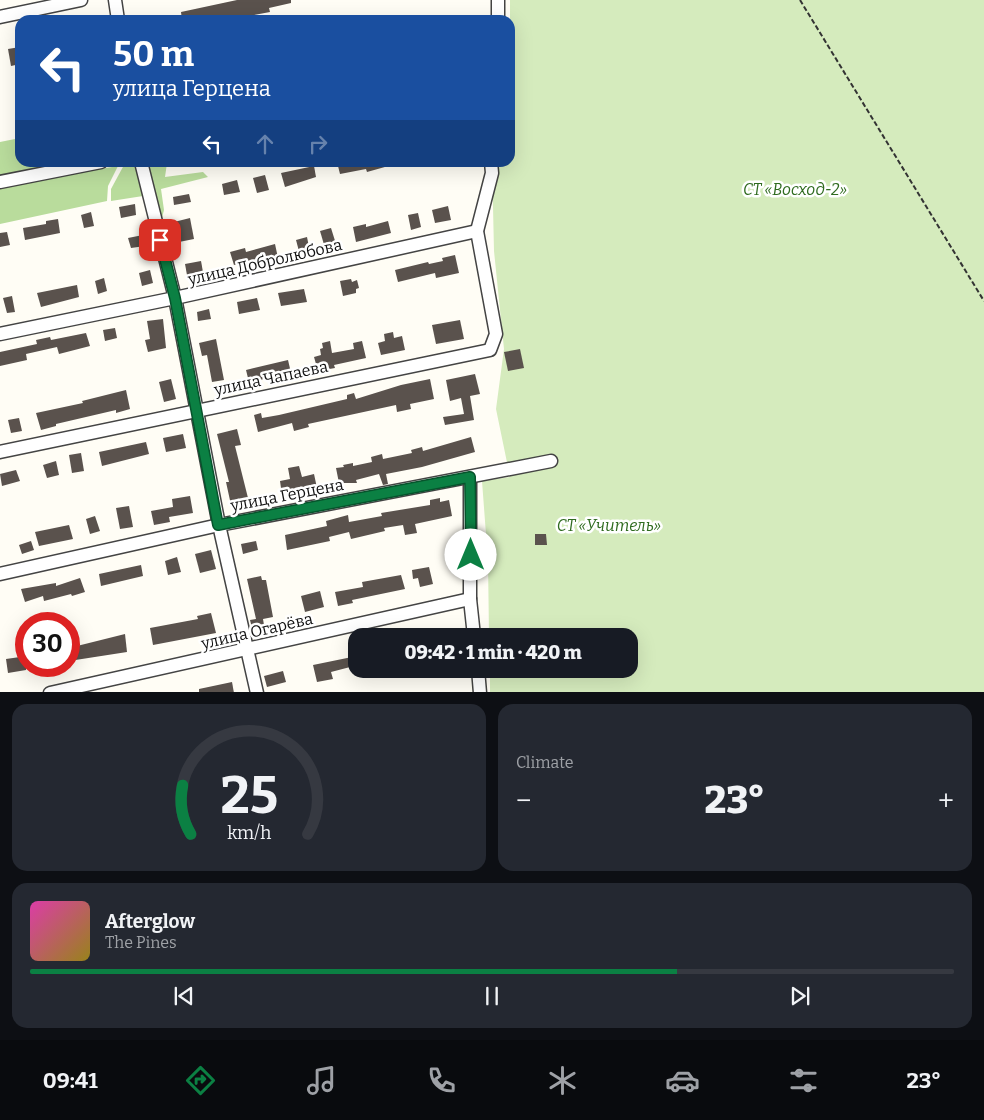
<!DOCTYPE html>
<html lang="en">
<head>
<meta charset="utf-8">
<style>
  :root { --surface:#171b24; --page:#242831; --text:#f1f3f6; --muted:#9ea1a6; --line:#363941; --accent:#0b8043 }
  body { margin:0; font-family:Bitter,serif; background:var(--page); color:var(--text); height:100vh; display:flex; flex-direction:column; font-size:19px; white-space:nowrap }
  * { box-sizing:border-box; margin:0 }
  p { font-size:16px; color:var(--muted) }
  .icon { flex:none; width:28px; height:28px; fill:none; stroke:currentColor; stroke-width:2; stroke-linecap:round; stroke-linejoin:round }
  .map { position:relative; height:692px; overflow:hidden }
  .side { display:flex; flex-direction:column; gap:12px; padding:12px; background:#0d0f14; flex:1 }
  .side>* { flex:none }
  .banner { position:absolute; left:15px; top:15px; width:500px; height:152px; border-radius:15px; box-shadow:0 5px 20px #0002; background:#1a4fa0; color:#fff; overflow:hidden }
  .speed { position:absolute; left:15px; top:612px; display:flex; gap:10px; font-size:25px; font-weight:700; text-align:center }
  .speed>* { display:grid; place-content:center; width:65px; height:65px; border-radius:50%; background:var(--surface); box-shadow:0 5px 20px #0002; line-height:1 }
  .speed .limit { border:8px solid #d22; background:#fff; color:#111 }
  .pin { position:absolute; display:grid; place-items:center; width:42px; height:42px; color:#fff; margin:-21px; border-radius:10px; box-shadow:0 2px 8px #0006 }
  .me { position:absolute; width:55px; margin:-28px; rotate:0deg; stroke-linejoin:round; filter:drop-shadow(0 0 4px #0008) }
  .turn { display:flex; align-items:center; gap:18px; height:105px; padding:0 15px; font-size:22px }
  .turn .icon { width:65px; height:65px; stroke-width:2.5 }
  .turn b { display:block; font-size:35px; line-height:42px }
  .lanes { display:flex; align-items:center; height:48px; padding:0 15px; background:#0003; justify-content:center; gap:25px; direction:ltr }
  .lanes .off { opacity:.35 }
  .big { font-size:38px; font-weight:800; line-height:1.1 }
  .side .card { flex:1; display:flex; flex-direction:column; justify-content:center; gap:8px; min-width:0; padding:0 18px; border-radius:15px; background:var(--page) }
  .side .dial { align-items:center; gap:0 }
  .dial svg { height:130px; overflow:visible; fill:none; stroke:var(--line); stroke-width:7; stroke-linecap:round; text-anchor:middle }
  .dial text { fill:var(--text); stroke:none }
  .song { display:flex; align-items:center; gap:15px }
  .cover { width:60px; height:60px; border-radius:8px; background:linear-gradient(135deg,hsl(320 70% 55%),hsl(50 70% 35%)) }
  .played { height:5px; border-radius:2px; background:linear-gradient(90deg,var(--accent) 70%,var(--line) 70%) }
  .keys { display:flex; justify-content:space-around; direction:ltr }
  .heat { display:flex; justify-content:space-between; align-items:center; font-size:28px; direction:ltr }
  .side .tiles { flex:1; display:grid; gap:12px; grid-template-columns:1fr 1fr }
  .card:last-child { grid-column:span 2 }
  .trip { position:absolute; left:348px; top:628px; width:290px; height:50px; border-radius:15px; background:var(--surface); box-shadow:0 5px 20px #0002; font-weight:800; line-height:50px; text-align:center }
  .tab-bar { display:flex; height:80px; justify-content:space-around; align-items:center; background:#090b0e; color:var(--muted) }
  .tab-bar .icon { width:35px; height:35px }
  .tab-bar .on { color:var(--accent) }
  .tab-bar b { font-size:22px; color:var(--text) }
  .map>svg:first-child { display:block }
  .green { fill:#d5ebbd }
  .forest { fill:#b9dc9c }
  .building { fill:#5a524d }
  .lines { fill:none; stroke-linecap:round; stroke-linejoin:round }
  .minor-casing { stroke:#444; stroke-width:15 }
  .path { stroke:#333; stroke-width:2; stroke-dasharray:5 2.5; stroke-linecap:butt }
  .minor { stroke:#fff; stroke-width:12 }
  .route-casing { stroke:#07532c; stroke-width:12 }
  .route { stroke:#0b8043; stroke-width:9 }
  .labels { text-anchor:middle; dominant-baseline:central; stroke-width:5; stroke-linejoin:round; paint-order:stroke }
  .park-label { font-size:16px; font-style:italic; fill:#2f6b1f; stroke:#fff }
  .street-label { font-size:16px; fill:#111; stroke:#fff }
</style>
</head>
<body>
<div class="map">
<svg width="984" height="693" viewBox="0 0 984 693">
  <rect width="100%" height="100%" fill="#fffdf5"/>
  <path class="green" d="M510,0H984V692H490V669H629V636H489L488,561L482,481L510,477L496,409L504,349L494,251L492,163L510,162Z"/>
  <g class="forest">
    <path d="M20,138V162L48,163L49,169L0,179V142Z"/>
    <path d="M144,163H167L165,177L203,172L208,177L161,189L164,210L162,218L156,216Z"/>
    <path d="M124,165H133L139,172L143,196L111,201V189Z"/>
    <path d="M118,166L108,186L107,201L0,224V186Z"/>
  </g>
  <g class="building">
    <path d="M237,0H291V3L269,8L270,12L254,15H236L211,20H182L181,12Z"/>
    <path d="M20,47V64L11,66L8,49Z"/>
    <path d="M337,162H391L392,165L367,172L366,169L340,174Z"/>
    <path d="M314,166L316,177L285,187L281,173Z"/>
    <path d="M265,175L269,190L257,193L253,178Z"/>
    <path d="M237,180L240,192L224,195L222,184Z"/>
    <path d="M189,194L191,202L174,205L173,197Z"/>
    <path d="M135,204L136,215L121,218L119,207Z"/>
    <path d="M448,206L451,220L435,223L432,210Z"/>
    <path d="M91,212L94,226L84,228L81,215Z"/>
    <path d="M418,213L421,227L411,230L408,215Z"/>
    <path d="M190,218L194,239L179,242L174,222Z"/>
    <path d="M58,219L60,233L25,240L23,228L46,224V221Z"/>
    <path d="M388,221L391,233L356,242L353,227L366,224V227Z"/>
    <path d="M331,228L336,244L325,248L320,231Z"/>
    <path d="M7,232L10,245L0,247V233Z"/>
    <path d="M143,235L145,246L131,248L128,238Z"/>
    <path d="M307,237L310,252L300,255L296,240Z"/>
    <path d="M275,244L278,258L263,262L261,258L234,265L230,252L245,248L246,252Z"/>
    <path d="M455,255L459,273L436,278L435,273L398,282L395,270L428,262L429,264L443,261L442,258Z"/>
    <path d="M201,261L203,272L187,275L185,264Z"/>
    <path d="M150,270L153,283L142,286L139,273Z"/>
    <path d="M104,278L107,291L98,294L95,281Z"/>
    <path d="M351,279L352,282L357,280L359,288L356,289V293L343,296L340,281Z"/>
    <path d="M77,285L79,297L41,307L37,293Z"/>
    <path d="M304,289L307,302L281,306L278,293Z"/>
    <path d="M12,296L15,312L7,313L3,298Z"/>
    <path d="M257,298L260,310L239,314L237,302Z"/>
    <path d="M209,309L211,319L198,321L197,312Z"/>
    <path d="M163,319L166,348L148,352L145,340L150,339L147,321Z"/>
    <path d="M460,320L464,339L436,344L432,325Z"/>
    <path d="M115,328L117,338L105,341L103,330Z"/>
    <path d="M393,332L394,338L402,336L405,350L381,355L378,343L385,341L384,334Z"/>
    <path d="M86,333L90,346L59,354L57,347L26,354L27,360L0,366V352L37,344L36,340L50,337L51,340Z"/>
    <path d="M216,339L224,380L212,382L207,355L202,356L199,343Z"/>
    <path d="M330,341L332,353L354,349L353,343L362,341L366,358L334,365L335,368L318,371L314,357L321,355L320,349L323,348L322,343Z"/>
    <path d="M520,349L524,368L508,371L504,352Z"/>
    <path d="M288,360L292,377L280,379V376L249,382L246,370Z"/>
    <path d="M475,374L480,394L470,396L474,420L445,425L443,417L464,414L461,398L450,401L446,380Z"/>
    <path d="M171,379L176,399L164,402L159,382Z"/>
    <path d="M430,379L434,399L410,404L411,409L397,412L396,405L308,424L309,427L294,431L292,423L258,432L254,415L261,413L262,418L279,415L347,399V395L354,393L356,399L401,385Z"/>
    <path d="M126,390L130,409L116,413V410L56,424V426L41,430L36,413L83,403L82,401Z"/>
    <path d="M19,418L22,431L11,433L8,420Z"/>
    <path d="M237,429L241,445L235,446L249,502L231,505L226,482H229L217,434Z"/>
    <path d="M183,434L186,448L166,452L163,438Z"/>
    <path d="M471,437L475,452L422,467L386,474L388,484L383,485L379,474L356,480L357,483H339L336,468L344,467L343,465L353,463V466L372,462L371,457L382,454L383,459L412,453L411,450L422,447L423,451Z"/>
    <path d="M146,442L149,454L102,466L99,452Z"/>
    <path d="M81,453L84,471L72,473L69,455Z"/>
    <path d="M56,461L59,475L47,478L43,465Z"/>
    <path d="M299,466L302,477L314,474L317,488L282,495L280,481L290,479L288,468Z"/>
    <path d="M16,470L20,481L2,486L0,474Z"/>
    <path d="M190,496L193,513L169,517L170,522L154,525L151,511L173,507L172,499Z"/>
    <path d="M440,498V502L449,500L452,516L415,524L417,533L405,535L403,525L384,528L385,531L351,539L349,532L329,537L330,541L287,550L285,535L327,526L326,521L348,515L349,522L382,516L381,513L430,505V500Z"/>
    <path d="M129,506L133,527L120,529L116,508Z"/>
    <path d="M95,516L100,531L90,534L86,519Z"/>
    <path d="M69,525L73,539L39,546L35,532Z"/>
    <path d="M535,534H546L547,545H535Z"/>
    <path d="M31,541L34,550L22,554L19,545Z"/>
    <path d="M256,541L258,550L243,554L241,544Z"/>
    <path d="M211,550L216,569L200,573L195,554Z"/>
    <path d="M177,557L181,572L168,575L165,561Z"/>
    <path d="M141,565L143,576L101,586L99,574Z"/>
    <path d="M429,567L433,584L420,587L418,578L413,579L412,570Z"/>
    <path d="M401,575L405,589L352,600L353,603L338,606L335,592L363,587L362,582Z"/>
    <path d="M261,576L262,580H266L273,617L263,619L264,625L252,628L250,620L256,619L247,579Z"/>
    <path d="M80,578L85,592L72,596L71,594L44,601L43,596L25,602L21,589L56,583V586Z"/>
    <path d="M320,591L324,607L305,612L301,596Z"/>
    <path d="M211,613L216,633L153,645L150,628L198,619L197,616Z"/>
    <path d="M125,634L127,652L69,661V648Z"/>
    <path d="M20,657L21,659L26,658V670L8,673L6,659Z"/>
    <path d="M352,657L354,666L331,672L333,679L317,682L313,665Z"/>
    <path d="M283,671L286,682L267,687L264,676Z"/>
    <path d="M232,682L234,693H199V689Z"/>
  </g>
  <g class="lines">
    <g class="minor-casing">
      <g id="minor">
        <path d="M115,0L118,20"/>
        <path d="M0,17L81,0"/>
        <path d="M498,20V0"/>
        <path d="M141,162L175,298L219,525L257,693"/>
        <path d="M0,182L101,162"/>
        <path d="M0,334L175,298L477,231"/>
        <path d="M0,452L490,350L496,334L477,231L492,173L491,162"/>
        <path d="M470,477V599L474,636"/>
        <path d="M0,574L219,525L551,461"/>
        <path d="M478,669L480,693"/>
        <path d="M50,693L470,599"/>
      </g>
    </g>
    <path class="path" d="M800,0L984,301"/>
    <use href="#minor" class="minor"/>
  </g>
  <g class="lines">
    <g class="route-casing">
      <path id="route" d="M160,240L175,298L218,525L470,477L471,555"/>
    </g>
    <use href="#route" class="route"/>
  </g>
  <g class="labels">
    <g class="park-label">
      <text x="795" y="189">СТ «Восход-2»</text>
      <text x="609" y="525">СТ «Учитель»</text>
    </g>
    <g class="street-label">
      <text transform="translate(265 262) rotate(-13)">улица Добролюбова</text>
      <text transform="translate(271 378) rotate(-12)">улица Чапаева</text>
      <text transform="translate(287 495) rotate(-11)">улица Герцена</text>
      <text transform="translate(257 631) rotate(-13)">улица Огарёва</text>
    </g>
  </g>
</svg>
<div class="speed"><div class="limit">30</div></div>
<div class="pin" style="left:160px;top:240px;background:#d93025"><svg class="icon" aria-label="arrive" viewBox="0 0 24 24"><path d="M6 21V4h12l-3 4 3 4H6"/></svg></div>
<svg class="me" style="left:471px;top:555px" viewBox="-20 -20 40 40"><circle r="19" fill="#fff"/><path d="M0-13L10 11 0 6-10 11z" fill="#0b8043"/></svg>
<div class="trip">09:42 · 1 min · 420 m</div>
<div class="banner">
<div class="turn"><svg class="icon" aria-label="left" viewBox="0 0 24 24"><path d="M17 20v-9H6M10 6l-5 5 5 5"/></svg><div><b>50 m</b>улица Герцена</div></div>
<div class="lanes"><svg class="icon" aria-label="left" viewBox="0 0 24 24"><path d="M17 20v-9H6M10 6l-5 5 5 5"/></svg><svg class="icon off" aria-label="ahead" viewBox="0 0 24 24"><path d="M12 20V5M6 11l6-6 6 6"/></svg><svg class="icon off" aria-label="right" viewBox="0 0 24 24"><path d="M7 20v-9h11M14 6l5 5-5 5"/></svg></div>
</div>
</div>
<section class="side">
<div class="tiles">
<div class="card dial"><svg viewBox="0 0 100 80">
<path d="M14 69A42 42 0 1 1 86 69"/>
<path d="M14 69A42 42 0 0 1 9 39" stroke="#0b8043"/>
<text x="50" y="56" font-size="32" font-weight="700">25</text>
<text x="50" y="72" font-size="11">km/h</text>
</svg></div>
<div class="card"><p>Climate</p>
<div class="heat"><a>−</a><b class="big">23°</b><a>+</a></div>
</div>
<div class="card">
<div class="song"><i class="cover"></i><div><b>Afterglow</b><p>The Pines</p></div></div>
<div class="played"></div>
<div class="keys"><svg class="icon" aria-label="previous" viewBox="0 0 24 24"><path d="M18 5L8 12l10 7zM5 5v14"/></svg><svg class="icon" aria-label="pause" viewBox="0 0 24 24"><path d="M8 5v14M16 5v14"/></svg><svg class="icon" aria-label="next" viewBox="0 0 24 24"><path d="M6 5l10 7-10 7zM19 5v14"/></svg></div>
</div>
</div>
</section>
<nav class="tab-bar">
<b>09:41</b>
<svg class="icon on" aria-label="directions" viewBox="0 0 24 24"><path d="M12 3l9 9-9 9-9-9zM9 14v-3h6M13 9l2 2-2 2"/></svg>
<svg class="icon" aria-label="music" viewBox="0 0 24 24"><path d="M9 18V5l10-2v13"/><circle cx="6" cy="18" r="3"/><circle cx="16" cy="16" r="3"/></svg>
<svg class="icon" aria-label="phone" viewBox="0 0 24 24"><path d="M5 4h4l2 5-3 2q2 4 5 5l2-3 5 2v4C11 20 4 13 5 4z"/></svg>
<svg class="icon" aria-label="climate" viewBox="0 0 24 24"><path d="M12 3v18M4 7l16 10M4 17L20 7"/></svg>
<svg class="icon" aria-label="car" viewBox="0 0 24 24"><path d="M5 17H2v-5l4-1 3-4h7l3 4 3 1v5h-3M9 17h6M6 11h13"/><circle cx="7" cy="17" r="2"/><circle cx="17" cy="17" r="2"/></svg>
<svg class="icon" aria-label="filters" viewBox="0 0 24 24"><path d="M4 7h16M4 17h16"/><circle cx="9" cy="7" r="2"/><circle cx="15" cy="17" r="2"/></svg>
<b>23°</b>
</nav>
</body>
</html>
